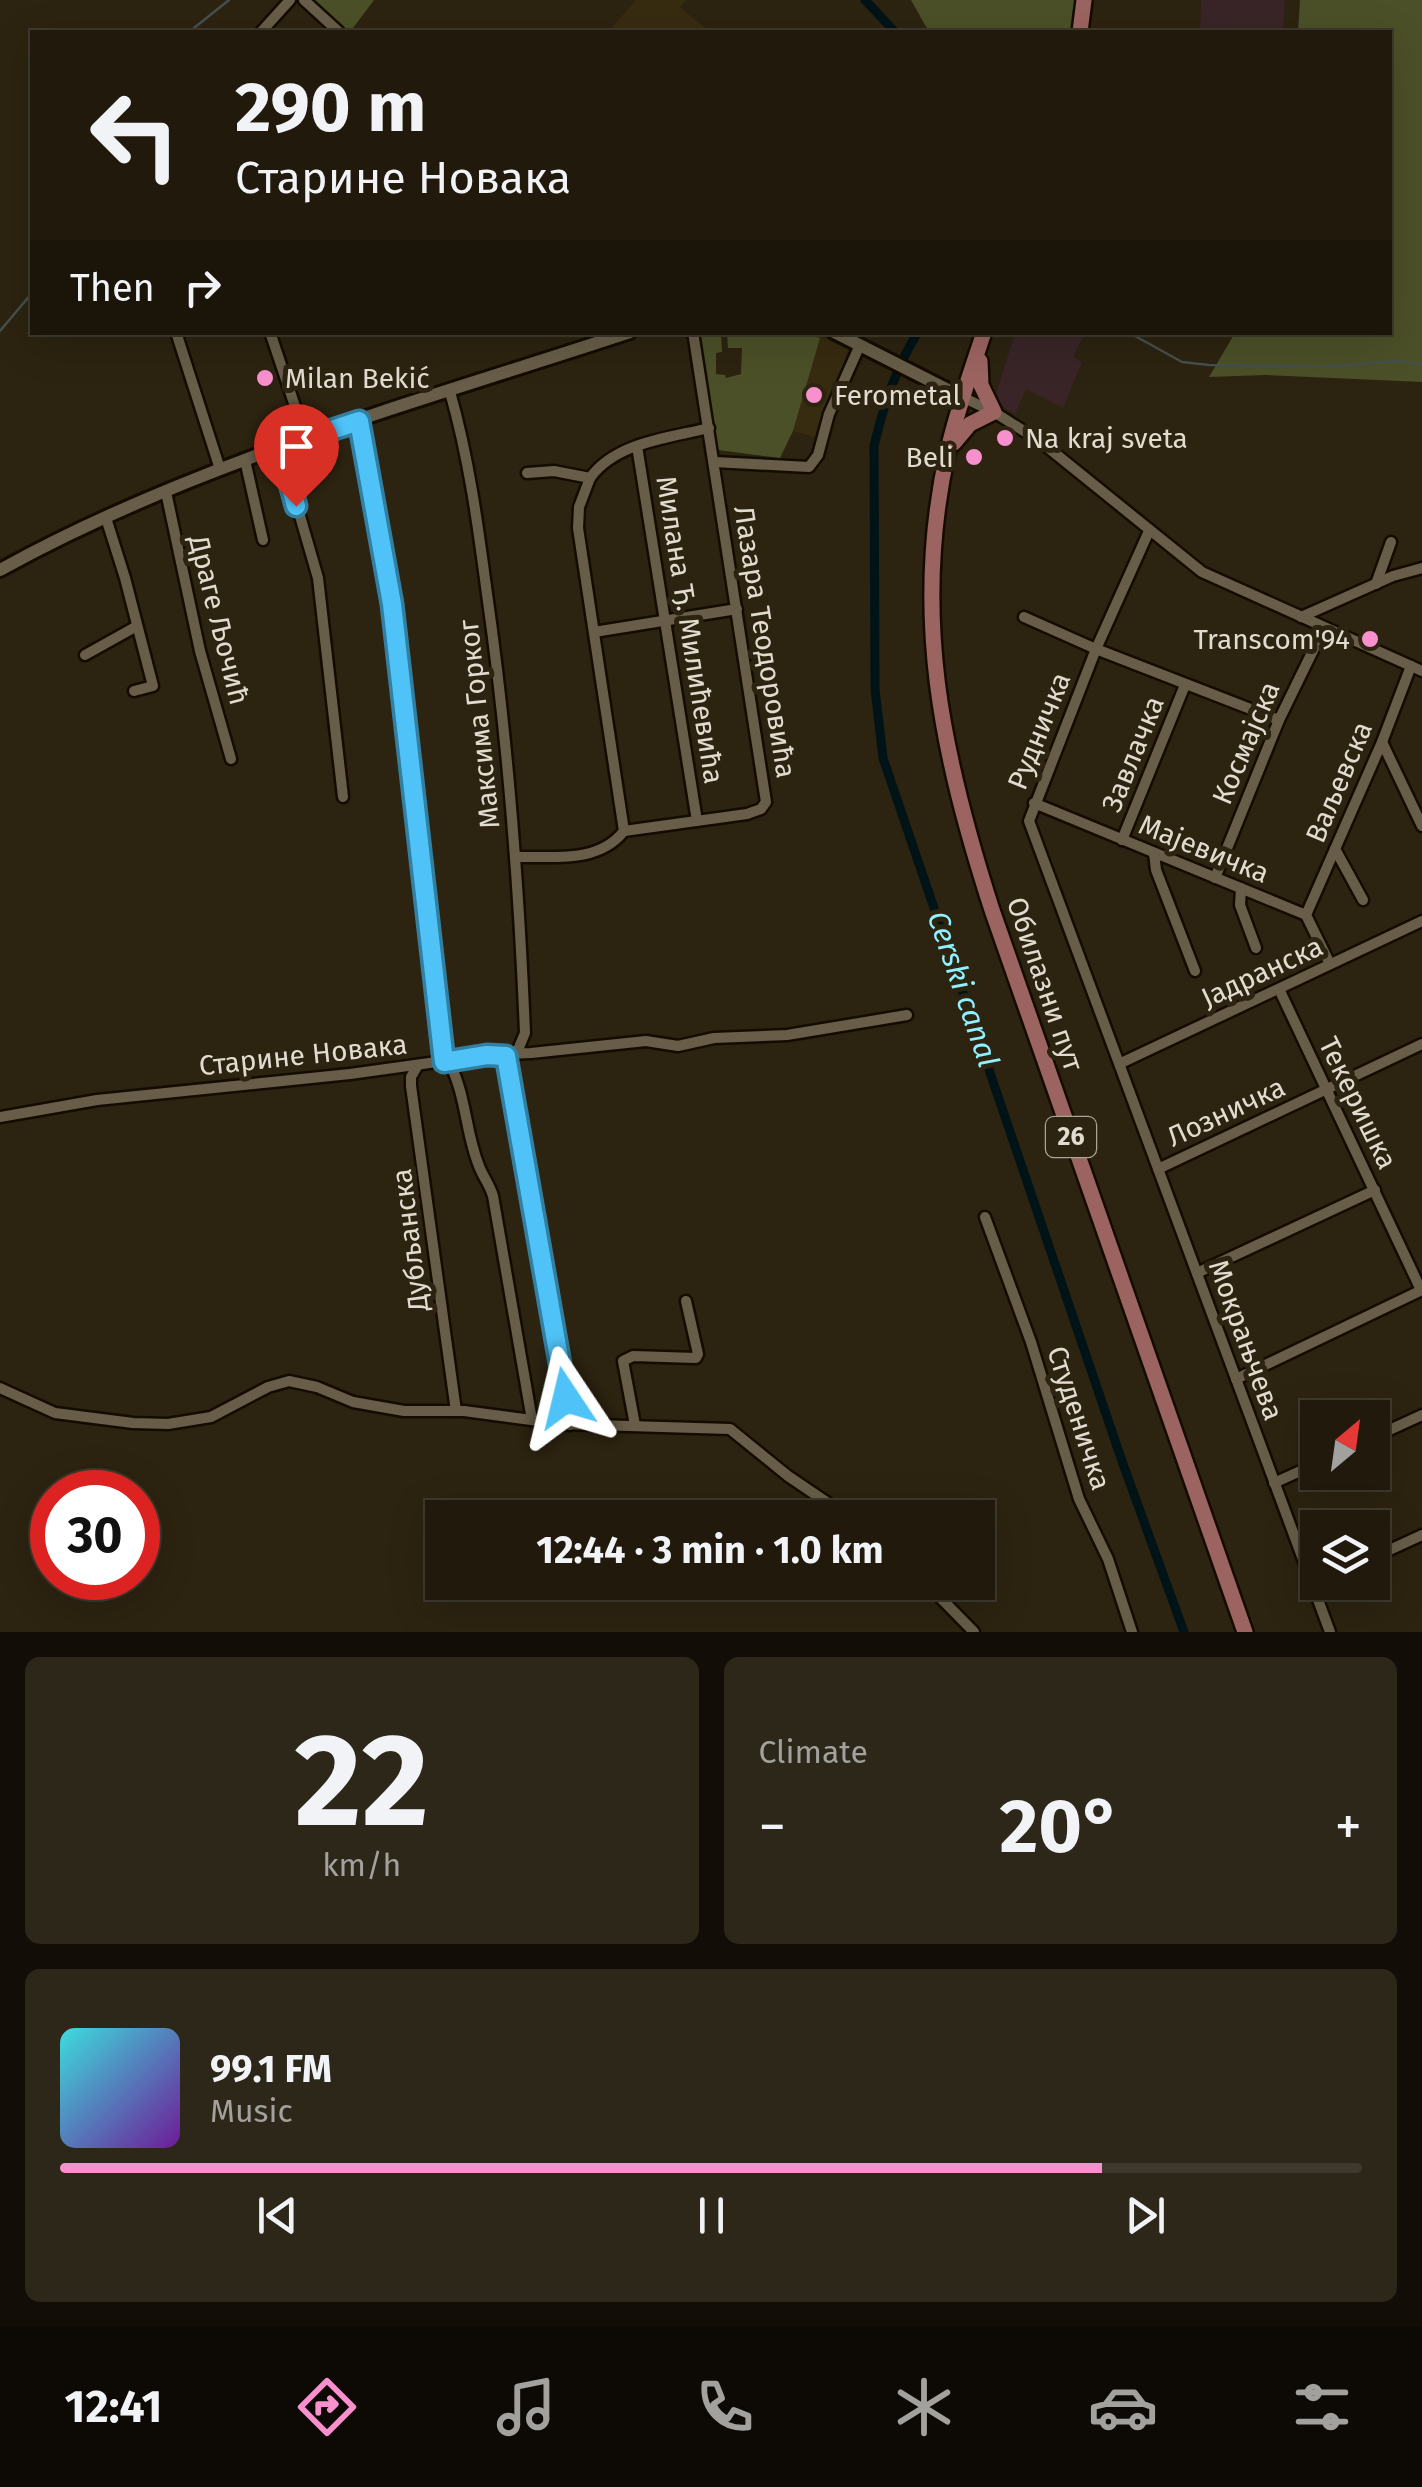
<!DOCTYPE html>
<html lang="en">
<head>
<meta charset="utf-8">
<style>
  :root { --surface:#211a0c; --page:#2d271a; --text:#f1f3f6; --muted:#a2a19d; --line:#3e382d; --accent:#f790cd }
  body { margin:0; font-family:"Fira Sans",sans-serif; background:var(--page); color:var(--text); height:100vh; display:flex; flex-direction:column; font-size:38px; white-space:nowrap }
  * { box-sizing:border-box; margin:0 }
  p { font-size:32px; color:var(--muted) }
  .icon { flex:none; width:55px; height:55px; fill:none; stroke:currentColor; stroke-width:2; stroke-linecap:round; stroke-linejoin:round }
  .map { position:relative; height:1632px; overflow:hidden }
  .drawer { display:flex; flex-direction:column; gap:25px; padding:25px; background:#120e07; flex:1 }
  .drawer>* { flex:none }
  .top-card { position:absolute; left:30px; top:30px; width:1362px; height:305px; border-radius:0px; box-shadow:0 10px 40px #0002,0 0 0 2px var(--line); background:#211a0c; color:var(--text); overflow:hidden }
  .needle { width:65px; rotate:29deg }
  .tools { position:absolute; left:1300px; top:1400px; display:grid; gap:20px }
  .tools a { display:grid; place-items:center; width:90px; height:90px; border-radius:0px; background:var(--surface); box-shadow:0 10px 40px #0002,0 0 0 2px var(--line); font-size:50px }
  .speed { position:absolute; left:30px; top:1470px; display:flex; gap:20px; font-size:50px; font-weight:700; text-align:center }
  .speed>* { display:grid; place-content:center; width:130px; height:130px; border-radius:50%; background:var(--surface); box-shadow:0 10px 40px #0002,0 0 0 2px var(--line); line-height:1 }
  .speed .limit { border:15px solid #d22; background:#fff; color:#111 }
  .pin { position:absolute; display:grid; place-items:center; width:85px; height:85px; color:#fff; margin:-102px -42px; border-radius:50% 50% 50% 0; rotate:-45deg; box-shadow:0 0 10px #0007 }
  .pin .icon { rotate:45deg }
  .me { position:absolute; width:110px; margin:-55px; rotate:350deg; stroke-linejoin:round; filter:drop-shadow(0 0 8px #0008) }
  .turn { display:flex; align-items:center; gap:35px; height:210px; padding:0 40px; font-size:45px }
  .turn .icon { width:130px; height:130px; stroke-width:2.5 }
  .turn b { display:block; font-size:70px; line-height:85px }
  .then { display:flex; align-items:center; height:95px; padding:0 40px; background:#0003; gap:20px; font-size:38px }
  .big { font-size:75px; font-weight:700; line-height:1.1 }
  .drawer .tile { flex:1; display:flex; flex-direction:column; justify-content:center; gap:15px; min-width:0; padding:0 35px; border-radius:15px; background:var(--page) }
  .drawer .dial { align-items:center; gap:0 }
  .dial b { font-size:130px; line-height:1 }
  .song { display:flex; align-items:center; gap:30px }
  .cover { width:120px; height:120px; border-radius:15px; background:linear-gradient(135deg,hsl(180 70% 55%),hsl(280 70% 35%)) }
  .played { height:10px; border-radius:5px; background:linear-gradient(90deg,var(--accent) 80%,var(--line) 80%) }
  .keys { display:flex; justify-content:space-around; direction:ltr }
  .heat { display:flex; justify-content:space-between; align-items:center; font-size:55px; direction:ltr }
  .drawer .tiles { flex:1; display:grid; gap:25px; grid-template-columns:1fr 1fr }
  .tile:last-child { grid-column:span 2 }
  .trip { position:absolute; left:425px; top:1500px; width:570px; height:100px; border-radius:0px; background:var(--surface); box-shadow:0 10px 40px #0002,0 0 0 2px var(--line); font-weight:700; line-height:100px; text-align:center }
  .dock { display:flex; height:160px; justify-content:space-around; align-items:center; background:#0d0a05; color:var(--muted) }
  .dock .icon { width:70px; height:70px }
  .dock .on { color:var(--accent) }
  .dock b { font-size:45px; color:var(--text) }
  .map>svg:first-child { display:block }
  .built { fill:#372b10 }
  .industrial { fill:#392528 }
  .green { fill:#4b5028 }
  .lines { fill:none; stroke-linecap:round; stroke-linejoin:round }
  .stream { stroke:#444f4e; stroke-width:2.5 }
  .canal { stroke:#001317; stroke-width:9 }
  .minor-casing { stroke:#140c00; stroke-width:15 }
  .tertiary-casing { stroke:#140c00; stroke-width:18 }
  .primary-casing { stroke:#140c00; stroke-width:20 }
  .minor { stroke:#675d48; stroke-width:10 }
  .tertiary { stroke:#675d48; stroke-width:12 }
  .primary { stroke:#9c6461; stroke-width:15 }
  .route-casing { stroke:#337fa1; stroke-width:25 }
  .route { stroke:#4fc3f7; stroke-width:18 }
  .poi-dot { fill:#f790cd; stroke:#2c2310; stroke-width:4 }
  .labels { text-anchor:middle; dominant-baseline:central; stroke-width:10; stroke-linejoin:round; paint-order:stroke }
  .shield { fill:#2c2310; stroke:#aba496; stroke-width:2.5 }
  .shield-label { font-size:25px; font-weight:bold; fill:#e2dcd0 }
  .poi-label { font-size:28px; fill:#e2dcd0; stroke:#2c2310; text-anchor:start }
  .street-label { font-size:28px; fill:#e2dcd0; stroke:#2c2310 }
  .water-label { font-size:30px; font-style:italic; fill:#90f0fe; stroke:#2c2310 }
</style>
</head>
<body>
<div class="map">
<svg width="1422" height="1632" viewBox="0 0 1422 1632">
  <rect width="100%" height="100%" fill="#2c2310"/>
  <g class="built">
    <path d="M636,0H686L680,8L711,32H608Z"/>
    <path d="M820,336L848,350L818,438L793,431Z"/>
  </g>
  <g class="industrial">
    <path d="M1201,0H1285L1283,32H1200Z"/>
    <path d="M1015,333H1085L1073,357L1082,362L1063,408L1026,389L1015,414L994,401Z"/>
  </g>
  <g class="green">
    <path d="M310,0H374L350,32L341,29Z"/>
    <path d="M911,0H1079L1074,32H929Z"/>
    <path d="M1300,0H1422V382L1265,375L1209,377L1235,333L1390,332V32H1298Z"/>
    <path d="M700,333L702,335L721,333L722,352L716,353V374L725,375L726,378L741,374L742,348H728L727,333H806L820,338L793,431L780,458L718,450Z"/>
  </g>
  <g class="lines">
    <g class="stream">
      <path d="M189,32L229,0"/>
      <path d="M0,331L32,293"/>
      <path d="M1128,332L1182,362L1209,365L1324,367L1395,361L1422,364"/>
    </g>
    <g class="canal">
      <path d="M865,0L895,32"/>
      <path d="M918,332C896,367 883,407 874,446L875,689L883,758L1123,1464L1184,1632"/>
    </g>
    <g class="minor-casing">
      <g id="minor">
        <path d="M304,0L339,32"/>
        <path d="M261,32L290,0"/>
        <path d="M176,332L220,469"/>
        <path d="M270,332L306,439"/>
        <path d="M450,392C469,458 478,526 487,594C508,740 519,886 525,1033L517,1052"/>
        <path d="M962,397L994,412L1041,442L1202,572L1422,671"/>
        <path d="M359,421L391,604L444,1062"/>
        <path d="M637,446L697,821"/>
        <path d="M280,447L318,578L343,797"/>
        <path d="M245,460L263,540"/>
        <path d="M714,462L809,467L818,455L829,414L860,345"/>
        <path d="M527,473L554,471L590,478C616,442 669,438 709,428"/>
        <path d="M590,478L579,507L578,528L624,831"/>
        <path d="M166,492L200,651L231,759"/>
        <path d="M106,518L125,578L153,686L134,691"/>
        <path d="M1149,531L1096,649L1029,821L1330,1632"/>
        <path d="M1376,584L1391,542"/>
        <path d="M1024,617L1096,649L1279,720"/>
        <path d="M1301,617L1393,576L1422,568"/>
        <path d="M594,632L737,609"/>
        <path d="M85,655L137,626"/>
        <path d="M1382,742L1422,826"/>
        <path d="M1034,803L1306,915L1330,964"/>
        <path d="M624,831L747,814L761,809L766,802L693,332"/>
        <path d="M1122,840L1185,685"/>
        <path d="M1335,849L1363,900"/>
        <path d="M1154,853L1156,870L1195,971"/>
        <path d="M516,857C553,856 598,864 624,831"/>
        <path d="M1215,878L1279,720L1324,628"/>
        <path d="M1241,888L1240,905L1256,948"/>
        <path d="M1306,915L1382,742L1411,666"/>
        <path d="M1279,989L1421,1290"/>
        <path d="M506,1056L570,1425"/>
        <path d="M449,1062C467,1097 465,1132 479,1166C483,1177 489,1183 493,1196L532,1420"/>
        <path d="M1121,1063L1422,921"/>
        <path d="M418,1065L411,1077V1086L456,1411"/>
        <path d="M0,1117L97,1100L350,1074L487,1055L531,1053L646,1041L678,1046L714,1038L787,1035L907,1015"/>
        <path d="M1158,1169L1422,1044"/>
        <path d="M985,1217L1031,1342L1079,1499L1108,1559L1132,1632"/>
        <path d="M1197,1273L1375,1190"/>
        <path d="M1236,1379L1422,1290"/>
        <path d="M0,1388L55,1413L133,1423L168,1424L211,1417L268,1387L289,1381L317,1387L353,1402L404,1411H464L561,1424L730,1429L788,1476L850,1518"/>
        <path d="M635,1425L623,1361L633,1356L696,1358L698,1354L686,1301"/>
        <path d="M1372,1438L1422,1415"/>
        <path d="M1274,1483L1318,1463"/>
        <path d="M1372,1558L1422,1535"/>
        <path d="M925,1582L974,1632"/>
      </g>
    </g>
    <g class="tertiary-casing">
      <g id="tertiary">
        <path d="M834,332L962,397"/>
        <path d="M0,570C195,462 418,402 630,332"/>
      </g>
    </g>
    <g class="primary-casing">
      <g id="primary">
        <path d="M1080,32L1084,0"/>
        <path d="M984,332C971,372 957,410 948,450C911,613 942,755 992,910L1245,1632"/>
        <path d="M954,443L970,424L994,412L981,385L980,361"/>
      </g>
    </g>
    <use href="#minor" class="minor"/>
    <use href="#tertiary" class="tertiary"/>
    <use href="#primary" class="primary"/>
  </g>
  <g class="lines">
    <g class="route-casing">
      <path id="route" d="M296,506L280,447L359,421L392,604L444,1062L487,1055L506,1056L566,1398"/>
    </g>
    <use href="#route" class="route"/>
  </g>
  <g class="poi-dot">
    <circle cx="265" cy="378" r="10"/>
    <circle cx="814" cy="395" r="10"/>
    <circle cx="1005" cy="438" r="10"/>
    <circle cx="974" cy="457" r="10"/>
    <circle cx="1370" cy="639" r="10"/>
  </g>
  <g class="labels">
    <rect class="shield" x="1046" y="1117" width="50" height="40" rx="8"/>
    <g class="shield-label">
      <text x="1071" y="1137">26</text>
    </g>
    <g class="poi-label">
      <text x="285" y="378">Milan Bekić</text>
      <text x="834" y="395">Ferometal</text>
      <text x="1025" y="438">Na kraj sveta</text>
      <text x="954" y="457" text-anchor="end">Beli</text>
      <text x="1350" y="639" text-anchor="end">Transcom'94</text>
    </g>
    <g class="street-label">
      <text transform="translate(219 620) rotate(76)">Драге Љочић</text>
      <text transform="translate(690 630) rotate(81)">Милана Ђ. Милићевића</text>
      <text transform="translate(765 642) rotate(81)">Лазара Теодоровића</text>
      <text transform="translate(479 724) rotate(-96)">Максима Горког</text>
      <text transform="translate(1039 731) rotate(-68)">Рудничка</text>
      <text transform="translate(1246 743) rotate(-67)">Космајска</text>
      <text transform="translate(1133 754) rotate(-68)">Завлачка</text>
      <text transform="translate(1339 782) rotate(-67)">Ваљевска</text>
      <text transform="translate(1204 849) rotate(22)">Мајевичка</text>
      <text transform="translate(1262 972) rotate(-25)">Јадранска</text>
      <text transform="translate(1045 984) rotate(71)">Обилазни пут</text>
      <text transform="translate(303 1055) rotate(-6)">Старине Новака</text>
      <text transform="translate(1358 1103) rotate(64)">Текеришка</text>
      <text transform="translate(1226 1112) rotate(-25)">Лозничка</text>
      <text transform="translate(410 1240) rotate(-97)">Дубљанска</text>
      <text transform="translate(1246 1340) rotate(70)">Мокрањчева</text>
      <text transform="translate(1079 1418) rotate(72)">Студеничка</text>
    </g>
    <g class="water-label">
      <text transform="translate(963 989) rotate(71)">Cerski canal</text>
    </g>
  </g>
</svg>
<div class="tools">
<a><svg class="needle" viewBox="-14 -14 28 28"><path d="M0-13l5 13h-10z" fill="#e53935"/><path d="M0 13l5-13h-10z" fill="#a2a19d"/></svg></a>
<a><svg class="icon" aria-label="layers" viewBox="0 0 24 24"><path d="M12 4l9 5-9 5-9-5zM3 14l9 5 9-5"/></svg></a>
</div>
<div class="speed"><div class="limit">30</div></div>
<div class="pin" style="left:296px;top:506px;background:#d93025"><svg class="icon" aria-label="arrive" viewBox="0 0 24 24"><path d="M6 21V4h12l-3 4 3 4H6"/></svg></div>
<svg class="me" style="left:566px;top:1398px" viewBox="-20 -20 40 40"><path d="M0-17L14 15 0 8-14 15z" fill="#4fc3f7" stroke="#fff" stroke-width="4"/></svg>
<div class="trip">12:44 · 3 min · 1.0 km</div>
<div class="top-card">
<div class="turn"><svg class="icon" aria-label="left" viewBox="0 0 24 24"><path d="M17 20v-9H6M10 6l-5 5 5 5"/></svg><div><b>290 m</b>Старине Новака</div></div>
<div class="then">Then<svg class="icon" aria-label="right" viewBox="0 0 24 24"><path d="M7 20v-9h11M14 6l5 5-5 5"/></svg></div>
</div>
</div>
<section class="drawer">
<div class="tiles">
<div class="tile dial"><b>22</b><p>km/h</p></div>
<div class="tile"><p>Climate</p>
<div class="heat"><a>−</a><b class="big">20°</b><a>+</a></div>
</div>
<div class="tile">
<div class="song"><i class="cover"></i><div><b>99.1 FM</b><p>Music</p></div></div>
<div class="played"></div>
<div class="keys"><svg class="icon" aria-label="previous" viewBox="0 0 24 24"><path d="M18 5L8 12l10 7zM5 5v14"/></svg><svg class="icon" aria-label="pause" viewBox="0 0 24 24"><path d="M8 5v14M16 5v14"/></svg><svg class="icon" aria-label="next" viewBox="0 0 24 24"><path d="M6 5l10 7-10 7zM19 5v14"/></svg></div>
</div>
</div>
</section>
<nav class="dock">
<b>12:41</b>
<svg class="icon on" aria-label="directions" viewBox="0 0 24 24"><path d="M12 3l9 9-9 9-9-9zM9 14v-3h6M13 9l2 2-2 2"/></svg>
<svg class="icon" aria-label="music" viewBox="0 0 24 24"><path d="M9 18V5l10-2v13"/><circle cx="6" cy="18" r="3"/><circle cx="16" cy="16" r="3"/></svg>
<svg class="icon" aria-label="phone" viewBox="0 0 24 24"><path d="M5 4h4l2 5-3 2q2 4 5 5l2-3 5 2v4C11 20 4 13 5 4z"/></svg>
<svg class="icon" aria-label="climate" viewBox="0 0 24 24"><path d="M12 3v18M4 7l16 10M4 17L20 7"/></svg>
<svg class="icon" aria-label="car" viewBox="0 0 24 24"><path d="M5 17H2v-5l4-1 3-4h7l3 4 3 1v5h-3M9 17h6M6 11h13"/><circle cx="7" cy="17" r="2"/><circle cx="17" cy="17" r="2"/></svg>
<svg class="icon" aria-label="filters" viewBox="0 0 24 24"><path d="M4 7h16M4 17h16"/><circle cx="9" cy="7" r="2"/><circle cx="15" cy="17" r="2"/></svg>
</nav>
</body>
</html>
